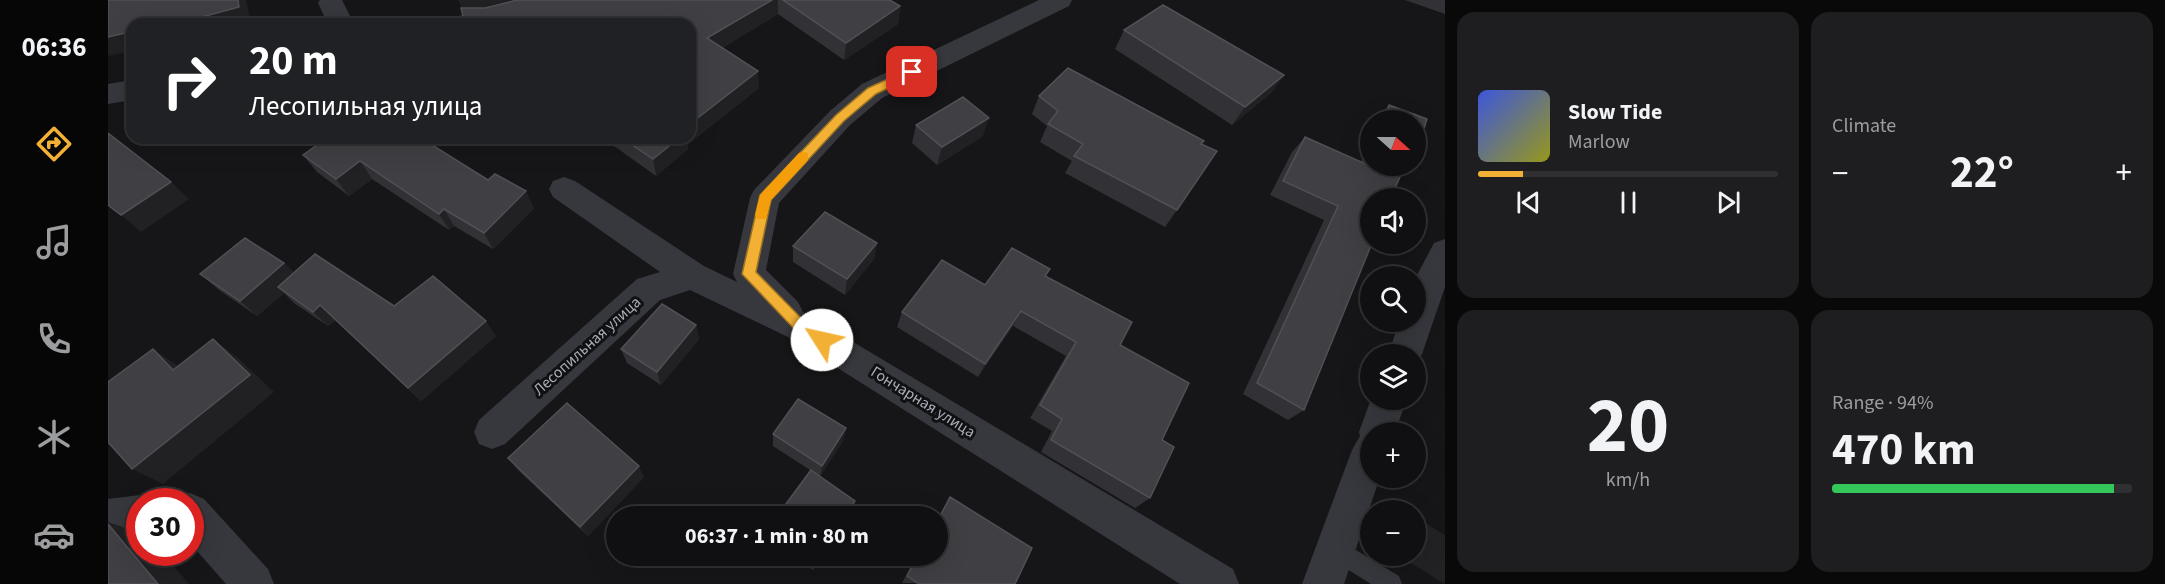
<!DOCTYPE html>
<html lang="en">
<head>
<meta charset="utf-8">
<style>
  :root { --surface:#101012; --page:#1e1e20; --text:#f1f3f6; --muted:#9c9d9f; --line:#303032; --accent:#f2b134 }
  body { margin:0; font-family:"Source Sans 3",sans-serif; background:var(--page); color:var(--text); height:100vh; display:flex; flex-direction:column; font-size:22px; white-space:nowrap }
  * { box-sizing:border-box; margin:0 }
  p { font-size:20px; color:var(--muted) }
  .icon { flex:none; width:33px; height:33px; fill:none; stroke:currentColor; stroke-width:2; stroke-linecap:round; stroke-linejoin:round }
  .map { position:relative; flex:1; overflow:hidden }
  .drawer { display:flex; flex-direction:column; gap:12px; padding:12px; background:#09090a; width:720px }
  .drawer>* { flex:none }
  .banner { position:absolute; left:18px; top:18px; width:570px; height:126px; border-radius:18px; box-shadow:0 6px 24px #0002,0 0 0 2px var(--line); background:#202124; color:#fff; overflow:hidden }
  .needle { width:39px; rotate:111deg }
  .buttons { position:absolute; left:1252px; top:110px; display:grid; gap:12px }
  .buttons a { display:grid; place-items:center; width:66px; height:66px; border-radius:50%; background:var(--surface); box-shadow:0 6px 24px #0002,0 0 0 2px var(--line); font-size:30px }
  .speed { position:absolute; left:18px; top:488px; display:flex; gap:12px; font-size:30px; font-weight:700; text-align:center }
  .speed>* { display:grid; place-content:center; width:78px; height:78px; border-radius:50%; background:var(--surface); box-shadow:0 6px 24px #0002,0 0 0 2px var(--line); line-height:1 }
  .speed .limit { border:9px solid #d22; background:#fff; color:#111 }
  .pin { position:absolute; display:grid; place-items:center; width:51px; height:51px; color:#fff; margin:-26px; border-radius:12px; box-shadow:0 3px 9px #0006 }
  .me { position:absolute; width:66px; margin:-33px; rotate:305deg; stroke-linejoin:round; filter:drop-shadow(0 0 4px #0008) }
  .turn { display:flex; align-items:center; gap:21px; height:126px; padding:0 24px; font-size:27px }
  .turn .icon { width:78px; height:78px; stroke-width:2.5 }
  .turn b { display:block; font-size:42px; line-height:51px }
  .big { font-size:45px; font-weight:700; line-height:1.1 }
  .drawer .widget { flex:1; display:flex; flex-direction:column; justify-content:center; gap:9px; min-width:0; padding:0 21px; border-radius:18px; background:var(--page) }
  .drawer .dial { align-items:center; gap:0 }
  .dial b { font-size:78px; line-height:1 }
  .song { display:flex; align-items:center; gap:18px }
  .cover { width:72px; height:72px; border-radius:9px; background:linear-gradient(135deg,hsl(230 70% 55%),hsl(60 70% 35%)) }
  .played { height:6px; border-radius:3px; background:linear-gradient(90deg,var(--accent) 15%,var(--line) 15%) }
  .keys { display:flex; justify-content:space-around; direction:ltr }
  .heat { display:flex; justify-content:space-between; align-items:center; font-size:33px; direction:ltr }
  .charge { height:9px; border-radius:4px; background:linear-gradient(90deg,#34c759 94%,var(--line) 0) }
  .drawer .tiles { flex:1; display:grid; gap:12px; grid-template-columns:repeat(2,1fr) }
  .trip { position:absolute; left:498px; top:506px; width:342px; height:60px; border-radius:30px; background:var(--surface); box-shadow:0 6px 24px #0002,0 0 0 2px var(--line); font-weight:700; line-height:60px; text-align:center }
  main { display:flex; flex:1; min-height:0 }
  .tab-bar { display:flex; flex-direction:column; width:108px; justify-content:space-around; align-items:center; background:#060607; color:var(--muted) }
  .tab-bar .icon { width:42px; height:42px }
  .tab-bar .current { color:var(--accent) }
  .tab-bar b { font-size:27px; color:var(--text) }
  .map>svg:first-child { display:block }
  .built { fill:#222225 }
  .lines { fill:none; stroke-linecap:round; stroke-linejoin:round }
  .lane { fill:#37383d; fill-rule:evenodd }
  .street { fill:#37383d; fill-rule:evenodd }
  .wall { fill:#323236 }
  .shaded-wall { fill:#212124 }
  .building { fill:#3f3f44; stroke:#4f5156; stroke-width:1.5 }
  .route { fill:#f2b134; stroke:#9d7322; stroke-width:1.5 }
  .slow { fill:#f59e0b }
  .labels { text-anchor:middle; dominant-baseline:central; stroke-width:6; stroke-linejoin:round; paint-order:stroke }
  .street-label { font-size:16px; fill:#a8adb8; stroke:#111113 }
</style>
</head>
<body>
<main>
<nav class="tab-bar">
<b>06:36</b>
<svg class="icon current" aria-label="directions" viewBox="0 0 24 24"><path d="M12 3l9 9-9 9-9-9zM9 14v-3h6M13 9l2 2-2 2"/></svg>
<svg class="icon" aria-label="music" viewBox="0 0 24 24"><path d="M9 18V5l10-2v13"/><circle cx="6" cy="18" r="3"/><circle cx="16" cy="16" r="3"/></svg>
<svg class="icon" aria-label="phone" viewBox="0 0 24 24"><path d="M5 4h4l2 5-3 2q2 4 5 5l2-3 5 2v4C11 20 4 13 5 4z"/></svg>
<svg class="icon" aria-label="climate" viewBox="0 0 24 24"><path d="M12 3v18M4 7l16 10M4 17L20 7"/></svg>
<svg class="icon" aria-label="car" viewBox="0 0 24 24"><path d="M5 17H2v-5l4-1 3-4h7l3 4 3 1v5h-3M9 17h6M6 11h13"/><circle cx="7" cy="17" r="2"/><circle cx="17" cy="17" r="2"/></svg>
</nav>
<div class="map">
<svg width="1337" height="584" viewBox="0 0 1337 584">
  <rect width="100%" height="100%" fill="#161618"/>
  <path class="built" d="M1317,523L1337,535V584L1301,562L1304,555H1308V545Z"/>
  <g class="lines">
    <path class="lane" d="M1228,538L1291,576L1294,584H1263L1220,557L1217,549L1220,541Z"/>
    <g class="street">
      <path d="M212,0H234L246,24H220L210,3Z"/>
      <path d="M411,0H454L451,6L383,24H339L343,18Z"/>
      <path d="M931,0H964L961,6L774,98L742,125L671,203L658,270L690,302L695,312L1125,569L1131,584H1072L682,338L582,290L552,300L397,444L384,449L371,444L366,432L371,420L529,279L552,272L445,197L441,189L445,181L456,177L467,181L596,266L629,282L625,274L642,198L646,190L722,111L754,84Z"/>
      <path d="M24,80V100L0,104V84Z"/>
      <path d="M1337,239V287L1314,354L1308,365V354H1280L1292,321H1308V277L1326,243Z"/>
      <path d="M1263,399H1299L1287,432H1263V477H1272L1236,584H1194L1244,450L1252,436L1251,432Z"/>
      <path d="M82,493L96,499L160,569L166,584H118L82,543V501H67Z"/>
      <path d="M32,495L45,501H32V535L0,539V499Z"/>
    </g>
  </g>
  <g class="wall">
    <path d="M351,0H402L371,8H377L409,0H782L792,6L790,24L736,60L670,14L614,48L651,88L580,144V149L548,176L509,148L491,138H582V24L354,8Z"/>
    <path d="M1297,0H1337V14Z"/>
    <path d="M1016,30L1176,75L1163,93L1124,125L1007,49Z"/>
    <path d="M931,96L1094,144L1069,210L1057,227L957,173L964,161L932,142L939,126L924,114Z"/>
    <path d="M1281,105L1308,120H1267Z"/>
    <path d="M808,125L875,136L829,165L804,143Z"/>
    <path d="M1263,133V165L1196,410L1180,420L1135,394L1216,220L1162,195L1184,152L1197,137L1253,162Z"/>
    <path d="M219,138L426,208L385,249L346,226L341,230L264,179L241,196L209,172L195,155Z"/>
    <path d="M769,243L766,259L737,295L685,262V246Z"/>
    <path d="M176,263L186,273L286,306L388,336L313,401L228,320L220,326L186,303L176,293L149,316L111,290L92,274Z"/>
    <path d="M942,269L938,276L1012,345L1054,440L1042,498L1027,508L933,452L944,431L922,418L958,356L905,326L870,377L789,327L794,312L877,285Z"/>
    <path d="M588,325L591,339L553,385L519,363L513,349Z"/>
    <path d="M738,428L735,441L712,476L747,501L744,511L741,516H669L702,470L665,446V434Z"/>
    <path d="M400,458L536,477L480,536L410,470Z"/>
    <path d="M842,497L907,584L794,583L809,555H830V518Z"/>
    <path d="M684,555H715L705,570Z"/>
  </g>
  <g class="shaded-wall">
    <path d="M130,0H138L143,23L139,24H68Z"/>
    <path d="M351,0H402L356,12Z"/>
    <path d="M664,0H670V14L600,56L599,38Z"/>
    <path d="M792,6L790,24L736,60L738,43Z"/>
    <path d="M21,32L24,36V51L0,56V37Z"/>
    <path d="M650,71L651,88L580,144V149L548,176L545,159L571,138H582V124Z"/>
    <path d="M1176,75L1163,93L1124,125L1137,107Z"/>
    <path d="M881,118L875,136L829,165L834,147Z"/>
    <path d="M252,161L264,179L241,196L228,179Z"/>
    <path d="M63,182L81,199L33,232L13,215Z"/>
    <path d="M418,191L426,208L385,249L376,233Z"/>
    <path d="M336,209L346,226L341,230L331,214Z"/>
    <path d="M769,243L766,259L737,295L739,279Z"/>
    <path d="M176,263L191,279L170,287L176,293L149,316L132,301Z"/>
    <path d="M212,305L228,320L220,326L205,312Z"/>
    <path d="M913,311L905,326L870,377L877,364Z"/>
    <path d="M378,321L388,336L313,401L300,388Z"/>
    <path d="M588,325L591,339L553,385L549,372Z"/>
    <path d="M105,339L130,358L166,392L55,484L24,469Z"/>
    <path d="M45,349L73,368L65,370Z"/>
    <path d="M738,428L735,441L712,477L714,466Z"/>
    <path d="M531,466L536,477L480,536L472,527Z"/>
    <path d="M747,501L744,511L741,516H737Z"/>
    <path d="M0,522L32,533V552H54L81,584H50L0,524Z"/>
    <path d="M711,555H715L705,570L706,562Z"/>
  </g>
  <g class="building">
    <path d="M0,0H130L131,7L68,24H24V41L20,42L21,32L0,37Z"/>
    <path d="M409,0H664L599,38L650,71L582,124V24H357L353,8H377Z"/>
    <path d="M675,0H782L792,6L738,43Z"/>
    <path d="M1055,5L1176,75L1137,107L1016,30Z"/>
    <path d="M960,68L1096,141L1093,144L1109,151L1069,210L966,156L975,144L940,124L950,111L931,96Z"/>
    <path d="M855,97L881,118L834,147L808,125Z"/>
    <path d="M1281,105L1319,119L1308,154V120H1277Z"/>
    <path d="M0,133L63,182L13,215L0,205Z"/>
    <path d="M1197,137L1262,166L1263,161V165H1297L1283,198H1263V243H1264L1196,410L1149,383L1230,206L1175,181Z"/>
    <path d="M219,138H313L380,180L387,174L418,191L376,233L336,209L331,214L252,161L228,179L195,155Z"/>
    <path d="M514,138H571L545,159Z"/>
    <path d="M717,212L769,243L739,279L685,246Z"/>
    <path d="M137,238L176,263L132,301L92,274Z"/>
    <path d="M904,248L942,269L937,276L1024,322L1012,345L1081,383L1054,440L1066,447L1042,498L943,440L954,419L932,405L968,342L913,311L877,364L794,312L834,260L877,285Z"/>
    <path d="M207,254L286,306L325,276L378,321L300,388L212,305L205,312L170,287Z"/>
    <path d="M554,304L588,325L549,372L513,349Z"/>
    <path d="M105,339L142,375L24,469L0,442V382L45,349L65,370Z"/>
    <path d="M690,399L738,428L714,466L665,434Z"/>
    <path d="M459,403L531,466L472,527L400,458Z"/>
    <path d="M703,470L747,501L737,516H669Z"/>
    <path d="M842,497L924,548L907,584H811L799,576L810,555H830V520Z"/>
    <path d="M0,524L50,584H0Z"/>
    <path d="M697,555H711L706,562Z"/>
  </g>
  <path class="route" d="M804,68L808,69V75L768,94L736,121L663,200L648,272L699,324L719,336L721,340L719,344L714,346L689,332L634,274L652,195L728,115L760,88Z"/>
  <path class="slow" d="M696,152L700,153V160L663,200L658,219H649L647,215L652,195L691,153Z"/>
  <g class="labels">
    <g class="street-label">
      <text transform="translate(479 346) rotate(-42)">Лесопильная улица</text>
      <text transform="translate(815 402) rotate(32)">Гончарная улица</text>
    </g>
  </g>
</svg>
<div class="buttons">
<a><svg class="needle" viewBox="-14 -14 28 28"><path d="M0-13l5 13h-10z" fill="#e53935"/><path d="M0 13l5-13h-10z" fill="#9c9d9f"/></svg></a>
<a><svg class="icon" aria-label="sound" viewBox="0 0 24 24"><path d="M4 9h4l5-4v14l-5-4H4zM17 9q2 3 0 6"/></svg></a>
<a><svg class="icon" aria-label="search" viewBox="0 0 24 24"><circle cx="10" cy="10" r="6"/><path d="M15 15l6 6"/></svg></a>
<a><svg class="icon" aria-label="layers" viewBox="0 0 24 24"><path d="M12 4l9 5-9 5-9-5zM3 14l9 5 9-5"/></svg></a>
<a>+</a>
<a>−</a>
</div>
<div class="speed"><div class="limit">30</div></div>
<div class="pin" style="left:804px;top:72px;background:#d93025"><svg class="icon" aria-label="arrive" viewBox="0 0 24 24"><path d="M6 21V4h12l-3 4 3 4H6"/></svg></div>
<svg class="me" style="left:714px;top:340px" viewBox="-20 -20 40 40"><circle r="19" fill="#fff"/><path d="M0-13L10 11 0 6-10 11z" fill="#f2b134"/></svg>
<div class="trip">06:37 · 1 min · 80 m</div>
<div class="banner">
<div class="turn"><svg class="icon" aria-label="right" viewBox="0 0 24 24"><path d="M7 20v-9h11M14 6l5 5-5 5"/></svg><div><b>20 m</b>Лесопильная улица</div></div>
</div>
</div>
<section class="drawer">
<div class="tiles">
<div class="widget">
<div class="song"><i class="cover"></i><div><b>Slow Tide</b><p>Marlow</p></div></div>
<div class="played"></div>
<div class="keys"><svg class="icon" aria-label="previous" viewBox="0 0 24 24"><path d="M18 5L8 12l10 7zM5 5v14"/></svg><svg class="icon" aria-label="pause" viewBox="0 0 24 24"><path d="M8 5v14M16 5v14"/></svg><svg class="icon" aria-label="next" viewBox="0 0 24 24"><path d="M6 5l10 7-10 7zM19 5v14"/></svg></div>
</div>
<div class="widget"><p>Climate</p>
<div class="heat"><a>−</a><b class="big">22°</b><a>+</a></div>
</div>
<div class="widget dial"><b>20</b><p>km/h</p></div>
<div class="widget"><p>Range · 94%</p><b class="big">470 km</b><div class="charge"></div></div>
</div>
</section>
</main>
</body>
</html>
